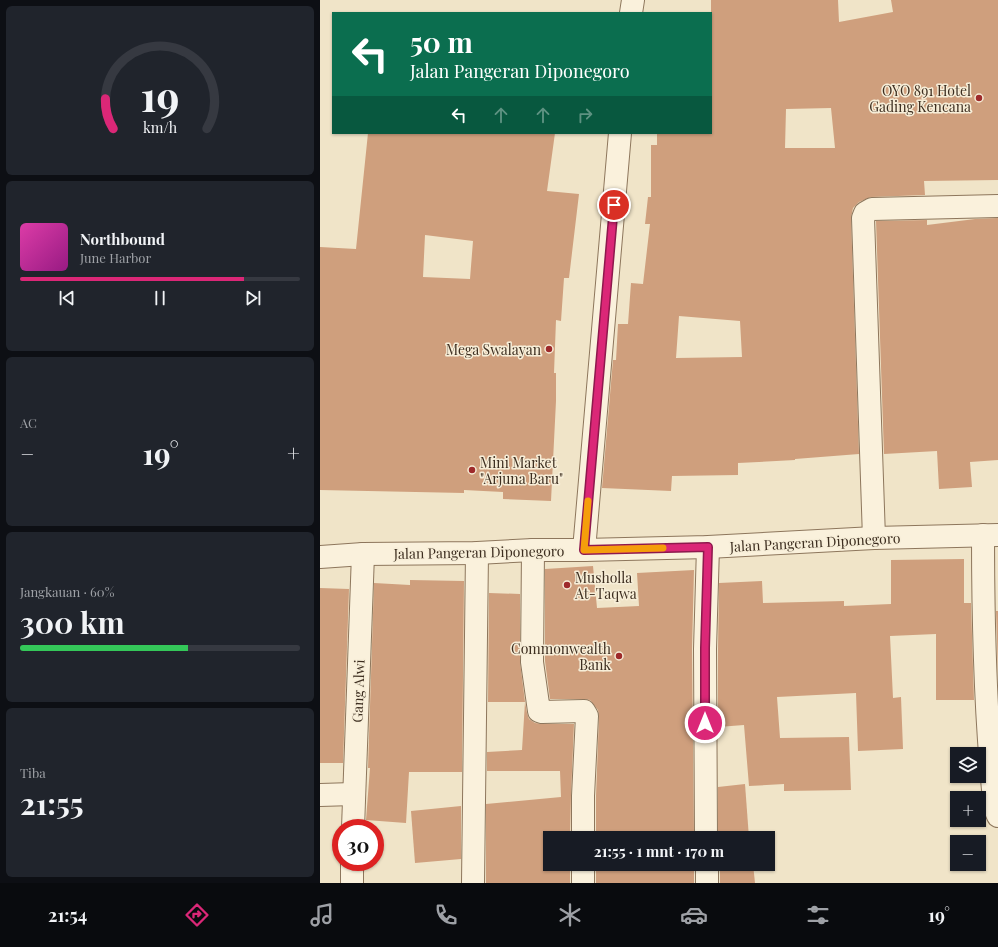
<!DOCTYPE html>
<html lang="id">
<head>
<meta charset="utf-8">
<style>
  :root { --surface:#171b24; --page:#20242c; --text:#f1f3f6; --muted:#9ea1a6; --line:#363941; --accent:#db2777 }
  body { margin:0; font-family:"Playfair Display",serif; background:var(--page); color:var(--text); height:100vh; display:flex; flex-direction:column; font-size:15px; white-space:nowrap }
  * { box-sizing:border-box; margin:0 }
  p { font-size:13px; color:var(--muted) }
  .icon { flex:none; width:22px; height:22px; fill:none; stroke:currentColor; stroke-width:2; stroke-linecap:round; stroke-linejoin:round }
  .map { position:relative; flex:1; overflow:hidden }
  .sheet { display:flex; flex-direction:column; gap:6px; padding:6px; background:#0d0f14; width:320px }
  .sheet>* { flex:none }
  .top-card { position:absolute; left:12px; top:12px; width:380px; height:122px; border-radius:0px; box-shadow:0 1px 3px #0004; background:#0b6e4f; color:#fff; overflow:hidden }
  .fabs { position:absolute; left:630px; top:747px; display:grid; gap:8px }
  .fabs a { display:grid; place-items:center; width:36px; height:36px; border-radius:0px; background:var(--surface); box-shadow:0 1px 3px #0004; font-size:20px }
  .speed { position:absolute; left:12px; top:819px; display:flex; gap:8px; font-size:20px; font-weight:700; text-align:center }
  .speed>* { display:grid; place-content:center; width:52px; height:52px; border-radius:50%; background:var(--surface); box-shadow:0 1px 3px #0004; line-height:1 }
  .speed .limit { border:6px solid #d22; background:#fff; color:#111 }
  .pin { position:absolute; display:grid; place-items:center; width:34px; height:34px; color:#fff; margin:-17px; border:2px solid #fff; border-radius:50%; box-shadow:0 1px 4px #0007 }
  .me { position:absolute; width:44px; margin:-22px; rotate:0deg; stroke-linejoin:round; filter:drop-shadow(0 0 3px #0008) }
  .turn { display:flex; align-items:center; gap:14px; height:84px; padding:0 12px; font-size:18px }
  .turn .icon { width:52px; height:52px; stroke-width:2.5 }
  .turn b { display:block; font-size:28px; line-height:34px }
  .lanes { display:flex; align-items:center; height:38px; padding:0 12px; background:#0003; justify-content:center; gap:20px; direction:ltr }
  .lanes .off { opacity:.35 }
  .big { font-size:30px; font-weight:700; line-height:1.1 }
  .sheet .card { flex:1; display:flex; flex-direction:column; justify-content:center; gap:6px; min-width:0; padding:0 14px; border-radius:6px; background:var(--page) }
  .sheet .dial { align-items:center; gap:0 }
  .dial svg { height:104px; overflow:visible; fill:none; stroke:var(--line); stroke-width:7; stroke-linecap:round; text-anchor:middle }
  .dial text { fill:var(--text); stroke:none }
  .song { display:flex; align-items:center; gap:12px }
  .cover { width:48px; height:48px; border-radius:6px; background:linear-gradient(135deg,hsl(320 70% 55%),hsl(310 70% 35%)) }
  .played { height:4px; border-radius:2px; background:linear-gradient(90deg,var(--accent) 80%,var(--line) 80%) }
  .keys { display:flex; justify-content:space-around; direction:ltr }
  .heat { display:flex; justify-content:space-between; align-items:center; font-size:22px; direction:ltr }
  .charge { height:6px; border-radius:3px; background:linear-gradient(90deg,#34c759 60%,var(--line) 0) }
  .trip { position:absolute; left:223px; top:831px; width:232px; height:40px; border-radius:0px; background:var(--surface); box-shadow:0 1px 3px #0004; font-weight:700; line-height:40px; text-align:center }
  .menu { display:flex; height:64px; justify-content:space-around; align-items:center; background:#090b0e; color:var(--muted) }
  .menu .icon { width:28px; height:28px }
  .menu .active { color:var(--accent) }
  .menu b { font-size:18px; color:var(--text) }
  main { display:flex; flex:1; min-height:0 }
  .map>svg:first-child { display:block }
  .building { fill:#cf9f7d; fill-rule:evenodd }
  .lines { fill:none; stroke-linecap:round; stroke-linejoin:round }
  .minor-casing { stroke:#8d765c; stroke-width:24 }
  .minor { stroke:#faf1dc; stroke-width:22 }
  .route-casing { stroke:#8e194d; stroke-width:10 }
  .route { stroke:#db2777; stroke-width:7 }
  .slow { stroke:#f59e0b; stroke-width:7 }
  .poi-dot { fill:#9e2a2b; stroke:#f7eed8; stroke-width:1.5 }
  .labels { text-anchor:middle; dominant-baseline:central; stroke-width:3; stroke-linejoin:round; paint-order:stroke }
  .poi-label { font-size:14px; fill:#3d2e20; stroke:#f7eed8; text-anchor:end }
  .street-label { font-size:14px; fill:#3d2e20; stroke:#f7eed8 }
</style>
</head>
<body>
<main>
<section class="sheet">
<div class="card dial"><svg viewBox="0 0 100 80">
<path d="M14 69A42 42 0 1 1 86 69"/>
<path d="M14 69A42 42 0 0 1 8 46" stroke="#db2777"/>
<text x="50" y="56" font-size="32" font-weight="700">19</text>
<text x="50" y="72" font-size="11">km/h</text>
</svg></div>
<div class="card">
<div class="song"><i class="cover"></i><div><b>Northbound</b><p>June Harbor</p></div></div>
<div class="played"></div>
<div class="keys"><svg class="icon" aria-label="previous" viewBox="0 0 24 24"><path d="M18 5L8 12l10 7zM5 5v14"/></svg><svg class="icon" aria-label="pause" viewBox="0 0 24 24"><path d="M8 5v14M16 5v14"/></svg><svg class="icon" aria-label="next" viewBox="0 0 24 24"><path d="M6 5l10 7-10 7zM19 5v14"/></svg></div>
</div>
<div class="card"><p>AC</p>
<div class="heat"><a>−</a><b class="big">19°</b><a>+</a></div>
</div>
<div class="card"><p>Jangkauan · 60%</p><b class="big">300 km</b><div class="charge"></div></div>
<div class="card"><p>Tiba</p><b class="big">21:55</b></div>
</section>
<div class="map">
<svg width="678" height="883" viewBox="0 0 678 883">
  <rect width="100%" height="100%" fill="#f0e4c8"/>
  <g class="building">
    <path d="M391,0H518L519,22L573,12L571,0H678V180L604,181L605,195L551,197L539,202L533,208L531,218L539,454L475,459V460L418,463V475L352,476L351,491L282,488L293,360H296L298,324H308L311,283L323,284L330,224H325L328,197H331V145H337V133H391ZM511,108L515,148H465L466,109ZM359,316L420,321L422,357L356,358Z"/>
    <path d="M48,133H235L227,191L259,194L249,278H244L241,321L236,320L234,373H236V401L231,501L183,499V492L144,490V493L0,490V247L36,249ZM105,235L153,241L150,279L103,277Z"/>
    <path d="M678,218V460L650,462L652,487L619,489L617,451L564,454L556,221L607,220V225L655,219Z"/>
    <path d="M644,559V603H651L654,700H616V634L570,636L573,698L581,697L583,749L538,751L536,693L457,697L460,738L529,737L531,790L464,791V784L429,786L424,725L398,727V649L399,583L442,581L443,603L524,601V606L571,604V560Z"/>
    <path d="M273,566L277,608L319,606L317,573L374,570L372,649L374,838H276V796L279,717L278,710L270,700L264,699H230L225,661V569Z"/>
    <path d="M90,580L144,581L142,772H89L86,823L46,820L50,768H48L54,583L90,585Z"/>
    <path d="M0,588L29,589L23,763H0Z"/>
    <path d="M169,593L200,594V662L205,702H168Z"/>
    <path d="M676,611H678V678L677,638Z"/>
    <path d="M205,702L207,713L209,719L215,723L222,724H254L251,795L250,838H230V864H250V883H166V804L241,797L240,771H167V752L202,750Z"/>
    <path d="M425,784L429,838H398V787Z"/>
    <path d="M141,806V859L95,863L91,811Z"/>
    <rect x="276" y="864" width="98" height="19"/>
    <path d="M400,864H433L435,883H400Z"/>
  </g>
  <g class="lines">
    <g class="minor-casing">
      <g id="minor">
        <path d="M311,13L313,0"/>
        <path d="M663,535C663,627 665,718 675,809L678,816"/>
        <path d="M554,538L543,218L545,213L552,209L678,206"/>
        <path d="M213,550L212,662L219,711L222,712L264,711L267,716L263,796V838"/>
        <path d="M264,550L300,133"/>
        <path d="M0,557L43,554L157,553L213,550H264L388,547L554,538L678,535"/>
        <path d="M0,795L33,794"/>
        <path d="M33,828L43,554"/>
        <path d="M386,838L385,649L388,547"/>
        <path d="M387,864V883"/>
        <path d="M32,883V862"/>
        <path d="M153,883L157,553"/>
        <path d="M263,883V864"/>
      </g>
    </g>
    <use href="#minor" class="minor"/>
  </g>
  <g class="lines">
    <g class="route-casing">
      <path id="route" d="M294,205L264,550L388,547L385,648V723"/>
    </g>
    <use href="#route" class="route"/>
    <path class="slow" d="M268,501L264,550L343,548"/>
  </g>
  <g class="poi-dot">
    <circle cx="659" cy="98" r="4"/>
    <circle cx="229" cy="349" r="4"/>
    <circle cx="152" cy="470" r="4"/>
    <circle cx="247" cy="585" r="4"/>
    <circle cx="299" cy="656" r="4"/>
  </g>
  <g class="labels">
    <g class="poi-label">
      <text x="651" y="90">OYO 891 Hotel<tspan x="651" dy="16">Gading Kencana</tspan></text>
      <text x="221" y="349">Mega Swalayan</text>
      <text x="160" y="462" text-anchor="start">Mini Market<tspan x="160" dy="16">"Arjuna Baru"</tspan></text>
      <text x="255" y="577" text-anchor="start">Musholla<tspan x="255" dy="16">At-Taqwa</tspan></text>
      <text x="291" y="648">Commonwealth<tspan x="291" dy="16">Bank</tspan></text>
    </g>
    <g class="street-label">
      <text transform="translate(495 542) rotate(-3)">Jalan Pangeran Diponegoro</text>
      <text transform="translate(159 552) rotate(-1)">Jalan Pangeran Diponegoro</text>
      <text transform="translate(38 691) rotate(-88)">Gang Alwi</text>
    </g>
  </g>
</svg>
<div class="fabs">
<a><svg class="icon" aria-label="layers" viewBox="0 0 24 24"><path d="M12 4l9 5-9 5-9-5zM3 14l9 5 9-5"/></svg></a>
<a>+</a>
<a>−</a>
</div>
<div class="speed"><div class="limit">30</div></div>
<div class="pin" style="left:294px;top:205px;background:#d93025"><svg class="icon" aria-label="arrive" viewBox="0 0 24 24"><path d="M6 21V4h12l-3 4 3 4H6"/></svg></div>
<svg class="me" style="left:385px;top:723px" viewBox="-20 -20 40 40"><circle r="17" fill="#db2777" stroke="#fff" stroke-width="3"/><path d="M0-11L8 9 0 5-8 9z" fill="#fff"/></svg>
<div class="trip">21:55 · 1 mnt · 170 m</div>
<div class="top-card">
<div class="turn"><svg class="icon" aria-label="left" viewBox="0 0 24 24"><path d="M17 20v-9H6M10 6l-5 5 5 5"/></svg><div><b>50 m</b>Jalan Pangeran Diponegoro</div></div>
<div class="lanes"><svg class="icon" aria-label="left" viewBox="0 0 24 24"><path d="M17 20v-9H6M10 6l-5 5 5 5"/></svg><svg class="icon off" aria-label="ahead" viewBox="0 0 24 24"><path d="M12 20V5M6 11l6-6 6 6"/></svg><svg class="icon off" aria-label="ahead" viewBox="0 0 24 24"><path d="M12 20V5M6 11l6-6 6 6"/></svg><svg class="icon off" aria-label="right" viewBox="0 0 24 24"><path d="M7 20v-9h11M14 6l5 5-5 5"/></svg></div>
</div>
</div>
</main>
<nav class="menu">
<b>21:54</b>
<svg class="icon active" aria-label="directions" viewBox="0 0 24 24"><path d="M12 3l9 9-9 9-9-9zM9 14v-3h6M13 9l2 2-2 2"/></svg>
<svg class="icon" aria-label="music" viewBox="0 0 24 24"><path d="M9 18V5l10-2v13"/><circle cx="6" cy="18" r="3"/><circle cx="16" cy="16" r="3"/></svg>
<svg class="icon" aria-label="phone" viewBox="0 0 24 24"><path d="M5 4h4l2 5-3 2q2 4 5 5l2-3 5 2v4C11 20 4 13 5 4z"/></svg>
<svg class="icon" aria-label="climate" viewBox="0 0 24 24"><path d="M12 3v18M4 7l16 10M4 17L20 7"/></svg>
<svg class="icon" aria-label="car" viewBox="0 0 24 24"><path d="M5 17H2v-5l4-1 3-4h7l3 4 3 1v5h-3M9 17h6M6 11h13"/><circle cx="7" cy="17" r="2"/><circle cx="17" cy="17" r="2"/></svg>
<svg class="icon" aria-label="filters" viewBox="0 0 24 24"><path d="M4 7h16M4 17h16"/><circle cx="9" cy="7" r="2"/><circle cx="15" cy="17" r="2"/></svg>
<b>19°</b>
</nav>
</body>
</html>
